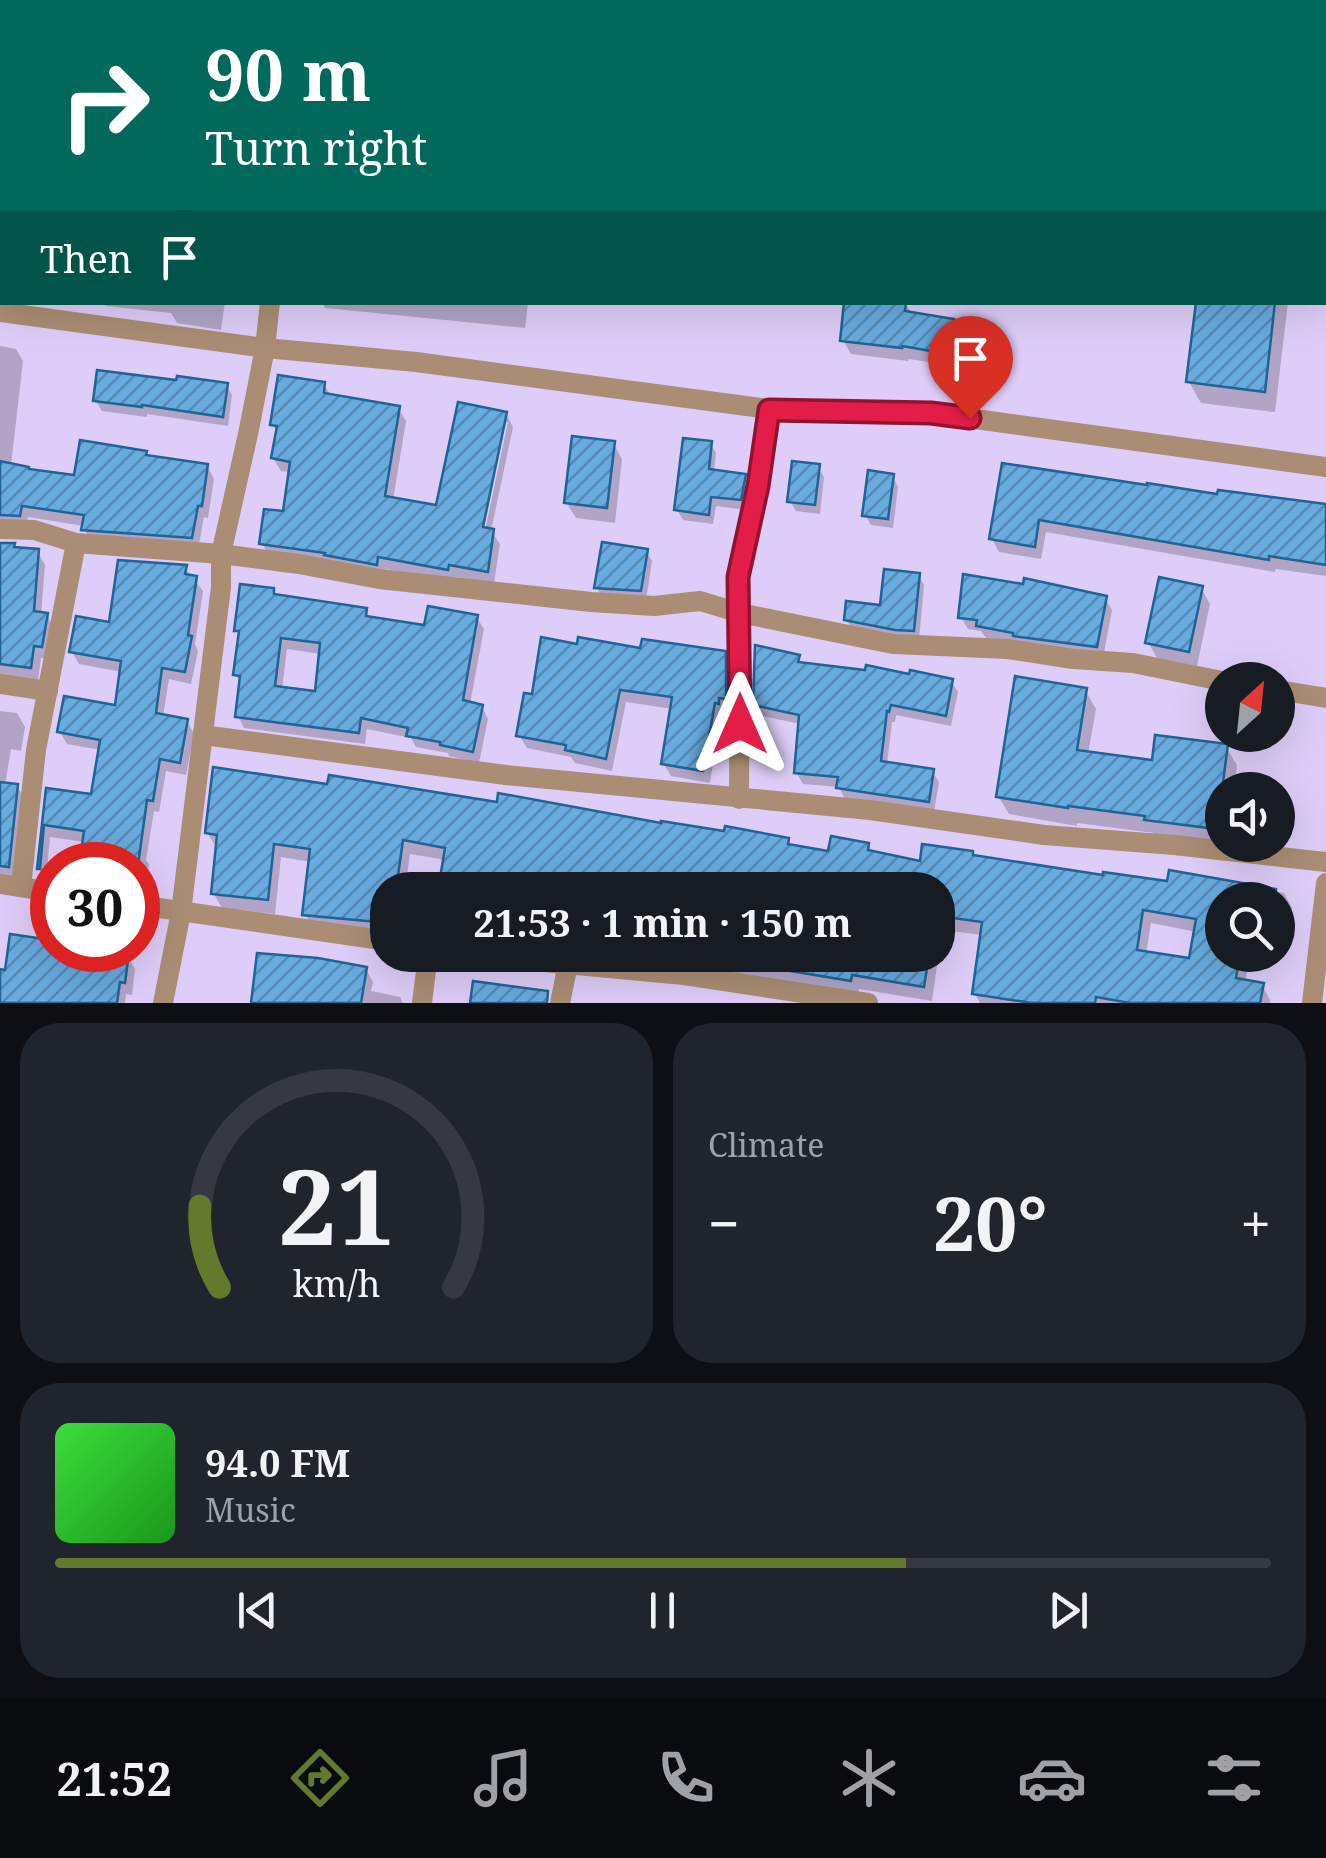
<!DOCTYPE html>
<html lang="en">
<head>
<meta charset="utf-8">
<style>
  :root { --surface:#171b24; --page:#20242c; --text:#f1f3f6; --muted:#9ea1a6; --line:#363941; --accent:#63792b }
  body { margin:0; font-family:"Noto Serif",serif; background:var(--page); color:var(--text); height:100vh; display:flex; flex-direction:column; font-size:38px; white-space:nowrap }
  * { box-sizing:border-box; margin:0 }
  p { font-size:32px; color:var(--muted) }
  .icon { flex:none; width:55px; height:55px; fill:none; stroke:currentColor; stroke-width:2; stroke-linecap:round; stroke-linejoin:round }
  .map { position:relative; height:1003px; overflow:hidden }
  .side { display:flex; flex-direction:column; gap:20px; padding:20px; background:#0d0f14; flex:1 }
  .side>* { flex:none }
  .guide { position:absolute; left:0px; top:0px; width:1328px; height:305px; box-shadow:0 10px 40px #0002; background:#00695c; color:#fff; overflow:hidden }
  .needle { width:65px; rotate:27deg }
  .controls { position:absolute; left:1205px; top:662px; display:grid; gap:20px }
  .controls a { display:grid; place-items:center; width:90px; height:90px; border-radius:50%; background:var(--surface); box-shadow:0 10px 40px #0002; font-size:50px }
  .speed { position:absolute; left:30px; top:842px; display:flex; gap:20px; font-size:50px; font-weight:700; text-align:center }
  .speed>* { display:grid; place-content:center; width:130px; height:130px; border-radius:50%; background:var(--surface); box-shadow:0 10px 40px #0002; line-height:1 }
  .speed .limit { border:15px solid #d22; background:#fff; color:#111 }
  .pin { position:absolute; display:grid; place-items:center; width:85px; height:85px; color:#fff; margin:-102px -42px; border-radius:50% 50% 50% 0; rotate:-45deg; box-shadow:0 0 10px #0007 }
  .pin .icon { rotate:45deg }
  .me { position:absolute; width:110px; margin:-55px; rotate:0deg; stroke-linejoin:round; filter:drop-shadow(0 0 8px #0008) }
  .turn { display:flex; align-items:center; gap:35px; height:210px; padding:0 40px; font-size:45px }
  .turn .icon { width:130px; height:130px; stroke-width:2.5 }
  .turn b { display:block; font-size:70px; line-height:85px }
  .then { display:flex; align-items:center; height:95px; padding:0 40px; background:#0003; gap:20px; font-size:38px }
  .big { font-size:75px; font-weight:700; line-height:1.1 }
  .side .card { flex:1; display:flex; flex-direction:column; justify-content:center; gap:15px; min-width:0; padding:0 35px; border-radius:40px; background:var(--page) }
  .side .dial { align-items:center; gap:0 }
  .dial svg { height:260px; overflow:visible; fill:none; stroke:var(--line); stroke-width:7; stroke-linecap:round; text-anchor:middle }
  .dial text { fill:var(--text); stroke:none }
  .song { display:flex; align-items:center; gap:30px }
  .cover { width:120px; height:120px; border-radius:15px; background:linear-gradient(135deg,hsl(120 70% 55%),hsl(120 70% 35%)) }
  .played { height:10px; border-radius:5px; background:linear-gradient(90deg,var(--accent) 70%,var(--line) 70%) }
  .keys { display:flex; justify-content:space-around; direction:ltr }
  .heat { display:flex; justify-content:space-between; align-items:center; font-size:55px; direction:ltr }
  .side .tiles { flex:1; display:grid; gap:20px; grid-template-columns:1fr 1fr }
  .card:last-child { grid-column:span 2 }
  .trip { position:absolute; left:370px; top:872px; width:585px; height:100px; border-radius:40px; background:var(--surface); box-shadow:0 10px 40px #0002; font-weight:700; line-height:100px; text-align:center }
  .menu { display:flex; height:160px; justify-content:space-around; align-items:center; background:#090b0e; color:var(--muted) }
  .menu .icon { width:70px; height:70px }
  .menu .current { color:var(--accent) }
  .menu b { font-size:45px; color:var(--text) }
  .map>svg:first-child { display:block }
  .shadow { fill:#0003; fill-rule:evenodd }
  .building { fill:url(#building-hatch); stroke:#1f6494; stroke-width:2.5; fill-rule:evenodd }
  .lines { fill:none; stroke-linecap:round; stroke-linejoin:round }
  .street { stroke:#aa8d74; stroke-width:20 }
  .route-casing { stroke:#92132f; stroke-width:25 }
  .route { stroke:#e11d48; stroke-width:18 }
</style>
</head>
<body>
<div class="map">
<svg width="1326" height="1003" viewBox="0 0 1326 1003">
  <defs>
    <pattern id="building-hatch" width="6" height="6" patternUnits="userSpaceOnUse" patternTransform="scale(2.5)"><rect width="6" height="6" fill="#68abdf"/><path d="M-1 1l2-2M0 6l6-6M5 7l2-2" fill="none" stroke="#558ab6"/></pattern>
  </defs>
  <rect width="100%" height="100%" fill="#decdf8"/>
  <g class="shadow">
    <path d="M0,0L11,2H2V166L0,168Z"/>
    <path d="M153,0H247V2H152Z"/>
    <rect x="520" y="0" width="50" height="2"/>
    <rect x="769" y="0" width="76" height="2"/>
    <path d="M920,0H986L987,2H919Z"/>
    <path d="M1321,0L1326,1V53L1325,2H1321Z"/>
    <rect x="0" y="220" width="2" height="76"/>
    <path d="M103,302H225L221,330L177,323L171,313L106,306Z"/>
    <path d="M322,302H528L525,328L325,308Z"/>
    <path d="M1198,302H1288L1275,412L1201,403L1189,382Z"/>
    <path d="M905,303L912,314L952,321L960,335L955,366L909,359L908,361L851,354L843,340Z"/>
    <path d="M0,346L16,349L23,361L11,465L76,478L145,454L148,458L207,466L214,479L208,518L204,517L198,550L91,541L84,529V526L28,517L26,528L0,531Z"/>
    <path d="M324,384L331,396L398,408L406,421L393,500L438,508L506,414L513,427L491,531L500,544L494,583L455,577L454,581L385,569L383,576L269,556L262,543L285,514L291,472L281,471L273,458L278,433L273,425ZM503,422H508L483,540L478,539Z"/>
    <path d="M226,385L232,395L228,426L147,414V417L102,411L96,401Z"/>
    <path d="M613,443L622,459L615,523L576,518L566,502Z"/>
    <path d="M710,443L716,453L714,472L744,476L750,486L746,510L716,506L713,524L683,520L677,510Z"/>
    <path d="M818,467L824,477L820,514L796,511L790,501Z"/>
    <path d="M893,476L898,487L893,528L871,525L865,515Z"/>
    <path d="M1094,481L1326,506V576L1276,569L1275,572L1046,532L1041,559L999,552L992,539Z"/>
    <path d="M0,545L14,546L16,550L37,551L45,565L41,615H47L54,629L48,659L41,658L38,680L0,675Z"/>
    <path d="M646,551L652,561L646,601L602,598L597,588Z"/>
    <path d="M185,568L203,591L195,644L198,651L191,684L169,679L163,717L187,721L194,734L186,775L166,771L159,812L154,811L146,860L149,864L144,897L138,896V865H82L85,842L50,837L46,880L39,868L48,791L93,797L101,750L67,744L60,732L117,708L122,672L79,664L72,652Z"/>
    <path d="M918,575L924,585L919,640L852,630L847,620L882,608Z"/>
    <path d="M1201,588L1210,604L1197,666L1157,658L1148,642Z"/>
    <path d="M273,591L276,597L365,611L370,619L426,628L477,618L484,629L470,704L482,707L488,719L479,763L449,756L448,753L416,747L411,738L367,729L365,744L244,728L238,716L242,685L235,674L241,637L237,630ZM287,649L321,654L317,694L282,689Z"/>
    <path d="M1105,598L1112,610L1103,658L986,638L981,631L968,629L961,617Z"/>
    <path d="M579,646L724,653L732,666V711L726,710L725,716L721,715L710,783L671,776L663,763L673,709L626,702L612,771L575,763L571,757L527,748L519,735L534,697Z"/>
    <path d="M798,657L802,665L951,681L958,692L951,726L896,715L895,722H892L887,764L932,771L939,782L934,812L845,799L839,787L803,784L796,772L801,724L762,716L756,704Z"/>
    <path d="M1085,690L1096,709L1088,754L1154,763L1226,747L1237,765L1234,790H1222V845L1157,838L1154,833L1077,823V826L1009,814L998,796Z"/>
    <path d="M0,711L17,713L25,727L21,751L11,749L5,785L17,786L25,799L16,879L0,878Z"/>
    <path d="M330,787L787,841L791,847L830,854L868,845L872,853L922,864L974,858L1169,884L1171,873L1284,893L1292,908L1286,948L1278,947V900H1222V955H1250L1245,982L1262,985L1270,1000V1003H980L975,994L983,935L942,930L932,1001L859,989L858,995L693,966L692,975L554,955H938V890H441L446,860L410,854L405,890H388V936L314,929L305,914L311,862L281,857L275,914L222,908L214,894L219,848L216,847L207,832ZM1151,923L1197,932L1191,961L1146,954Z"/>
    <path d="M12,937L52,944V950H93L127,955L135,969L132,995L126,994L125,1003H0V972L7,973Z"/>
    <path d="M259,956L366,969L373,982L371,991L400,997L403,1003H253Z"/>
  </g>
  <g class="building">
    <path d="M844,302H906L905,311L954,319L948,354L902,346V348L840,341Z"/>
    <path d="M1196,302H1275L1265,392L1186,382Z"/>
    <path d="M97,370L176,380L177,376L228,383L223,417L142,405V407L93,401Z"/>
    <path d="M278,375L325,382L324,393L400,406L385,496L436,505L458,402L507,412L483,527L494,529L488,572L449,565L448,570L378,557L377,565L324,555L325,553L259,544L264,509L283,511L290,462L271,458L277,426L270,425Z"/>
    <path d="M572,436L615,441L607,508L564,503Z"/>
    <path d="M683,438L712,441L709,469L746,474L741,500L711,497L709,515L674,510Z"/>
    <path d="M80,440L147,451L146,455L208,464L202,506H198L192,538L81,530L84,515L22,506L20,516L0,515V461L29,467V469L74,475Z"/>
    <path d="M792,461L820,464L815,505L787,502Z"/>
    <path d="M1002,463L1147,485V483L1217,494L1218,490L1326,504V565L1269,556V560L1039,520L1035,547L989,539Z"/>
    <path d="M868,470L894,474L888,519L862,516Z"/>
    <path d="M602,542L648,549L641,591L594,588Z"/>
    <path d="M0,543H15L14,547L39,549L34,611L48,613L42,647L34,646L31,668L0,664Z"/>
    <path d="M118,560L187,565L185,574L197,576L188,635L192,636L185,672L162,668L156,713L188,719L180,763L160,759L153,801L147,800L138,865H79L84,831L44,825L40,869H37L46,788L91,794L100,740L57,732L64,696L115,705L121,661L69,652L76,616L109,622Z"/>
    <path d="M884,569L920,573L914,631L895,630L844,620L846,601L880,605Z"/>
    <path d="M963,574L1023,584L1024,578L1107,596L1097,647L1013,636V633L976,626L977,620L958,618Z"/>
    <path d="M1159,577L1203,586L1189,652L1145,643Z"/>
    <path d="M240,584L274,588V594L367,608L366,616L424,625L428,606L478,615L463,700L483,705L473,752L440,745V742L406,736L408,728L361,718L359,733L235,717L240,676L233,675L239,631H234ZM281,638L320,643L315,691L275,686Z"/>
    <path d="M541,637L577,644L578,637L640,648L642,639L726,651V699L719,698V704L715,703L703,771L661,764L672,697L620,690L606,759L565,750L566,745L516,736L524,693L532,694Z"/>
    <path d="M755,645L800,655L798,662L865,670L866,665L909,674L910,670L953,679L946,716L891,705L889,712L887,711L881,761L934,769L929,802L836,788L838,777L794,773L799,715L753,705Z"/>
    <path d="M1015,676L1087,688L1077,750L1152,760L1155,735L1228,744L1217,829L1144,820L1145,816L1068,806V808L996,797Z"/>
    <path d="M213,767L327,784L329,775L497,802L498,793L661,823V821L724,831L725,826L789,838L788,844L828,851L831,836L869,843L868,850L920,861L922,844L973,851V855L1103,875V872L1167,881L1169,870L1276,889L1275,900H1222V955H1240L1236,978L1264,983L1260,1003H1130L1096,997L1095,1003H1032L972,994L982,922L938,916V890H438L445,848L403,840L396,890H388V923L302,915L310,849L274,844L268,900L211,894L217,835L205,833ZM1143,910L1196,919L1189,958L1137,950Z"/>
    <path d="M0,782L18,784L9,867L0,866Z"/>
    <path d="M10,934L52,940V950H104L129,953L125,983L120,982L117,1003H0V969L5,970Z"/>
    <path d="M257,953L318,958L367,967L361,1003H251Z"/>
    <path d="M756,955H929L924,987L852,975L851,981L755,965Z"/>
    <path d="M473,981L548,991L547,1003H470Z"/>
  </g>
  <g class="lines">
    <g class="street">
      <path d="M113,2V0"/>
      <path d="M310,2V0"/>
      <path d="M0,167L2,168"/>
      <path d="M0,312L265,348L416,362L769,409L931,413L1326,467"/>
      <path d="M0,529L34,530L76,543L221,554L299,564L379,579L591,602L654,606L700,601L740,613L738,577L758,486L769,409"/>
      <path d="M0,684L48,691"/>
      <path d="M1278,690L1326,698"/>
      <path d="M203,735L506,775L870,810L1044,835L1174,845L1326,862"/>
      <path d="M739,799L740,613L893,644L1008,649L1073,659L1133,663L1222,681"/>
      <path d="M0,884L52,892"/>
      <path d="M21,887L36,750L76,543"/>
      <path d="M138,905L388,941"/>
      <path d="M469,955L684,975L868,1003"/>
      <path d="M163,1003L181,912L221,587V554L248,434L265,348L270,302"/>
      <path d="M422,1003L428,955"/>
      <path d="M560,1003L568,964"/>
      <path d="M1312,1003L1326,883"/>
    </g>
  </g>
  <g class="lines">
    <g class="route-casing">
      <path id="route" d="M740,724L738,577L758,486L769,410L931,413L970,418"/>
    </g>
    <use href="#route" class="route"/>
  </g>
</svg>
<div class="controls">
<a><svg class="needle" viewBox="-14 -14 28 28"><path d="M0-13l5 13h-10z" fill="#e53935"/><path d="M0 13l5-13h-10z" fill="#9ea1a6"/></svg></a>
<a><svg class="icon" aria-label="sound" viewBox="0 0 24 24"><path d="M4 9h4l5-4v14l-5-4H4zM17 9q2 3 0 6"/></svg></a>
<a><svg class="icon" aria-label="search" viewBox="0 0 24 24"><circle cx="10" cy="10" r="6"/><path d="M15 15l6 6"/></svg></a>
</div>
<div class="speed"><div class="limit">30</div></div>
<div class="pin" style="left:970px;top:418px;background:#d93025"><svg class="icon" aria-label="arrive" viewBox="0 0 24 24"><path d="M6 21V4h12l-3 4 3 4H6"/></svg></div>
<svg class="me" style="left:740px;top:724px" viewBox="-20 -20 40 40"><path d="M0-17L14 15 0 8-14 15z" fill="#e11d48" stroke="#fff" stroke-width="4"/></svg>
<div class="trip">21:53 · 1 min · 150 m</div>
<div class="guide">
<div class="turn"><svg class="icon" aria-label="right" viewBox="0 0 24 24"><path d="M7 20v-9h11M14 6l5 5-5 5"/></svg><div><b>90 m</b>Turn right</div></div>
<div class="then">Then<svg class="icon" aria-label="arrive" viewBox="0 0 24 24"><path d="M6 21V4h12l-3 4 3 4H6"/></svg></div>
</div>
</div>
<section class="side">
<div class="tiles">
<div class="card dial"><svg viewBox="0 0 100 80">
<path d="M14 69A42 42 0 1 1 86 69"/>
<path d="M14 69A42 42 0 0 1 8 44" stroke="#63792b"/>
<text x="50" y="56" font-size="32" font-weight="700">21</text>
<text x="50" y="72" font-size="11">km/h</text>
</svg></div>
<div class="card"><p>Climate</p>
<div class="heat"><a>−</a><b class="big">20°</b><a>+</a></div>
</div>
<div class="card">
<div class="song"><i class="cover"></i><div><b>94.0 FM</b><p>Music</p></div></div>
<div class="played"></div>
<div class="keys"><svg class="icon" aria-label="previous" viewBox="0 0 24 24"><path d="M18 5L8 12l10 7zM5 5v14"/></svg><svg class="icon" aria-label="pause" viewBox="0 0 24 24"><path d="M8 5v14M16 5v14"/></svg><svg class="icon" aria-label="next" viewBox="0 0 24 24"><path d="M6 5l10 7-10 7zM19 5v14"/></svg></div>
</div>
</div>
</section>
<nav class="menu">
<b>21:52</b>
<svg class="icon current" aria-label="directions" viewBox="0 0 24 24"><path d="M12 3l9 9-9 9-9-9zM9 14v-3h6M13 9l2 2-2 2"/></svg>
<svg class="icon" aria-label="music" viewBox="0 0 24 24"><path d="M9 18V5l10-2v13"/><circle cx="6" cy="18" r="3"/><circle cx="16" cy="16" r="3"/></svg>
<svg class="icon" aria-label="phone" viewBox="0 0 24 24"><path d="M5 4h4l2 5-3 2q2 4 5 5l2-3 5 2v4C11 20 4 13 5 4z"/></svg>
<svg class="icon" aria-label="climate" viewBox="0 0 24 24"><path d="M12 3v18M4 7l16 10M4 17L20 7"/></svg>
<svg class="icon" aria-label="car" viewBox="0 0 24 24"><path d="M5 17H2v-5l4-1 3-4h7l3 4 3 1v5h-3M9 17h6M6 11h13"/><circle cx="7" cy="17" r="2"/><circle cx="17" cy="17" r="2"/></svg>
<svg class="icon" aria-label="filters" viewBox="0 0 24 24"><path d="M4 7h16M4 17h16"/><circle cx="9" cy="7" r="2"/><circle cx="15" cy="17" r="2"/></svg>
</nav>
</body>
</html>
